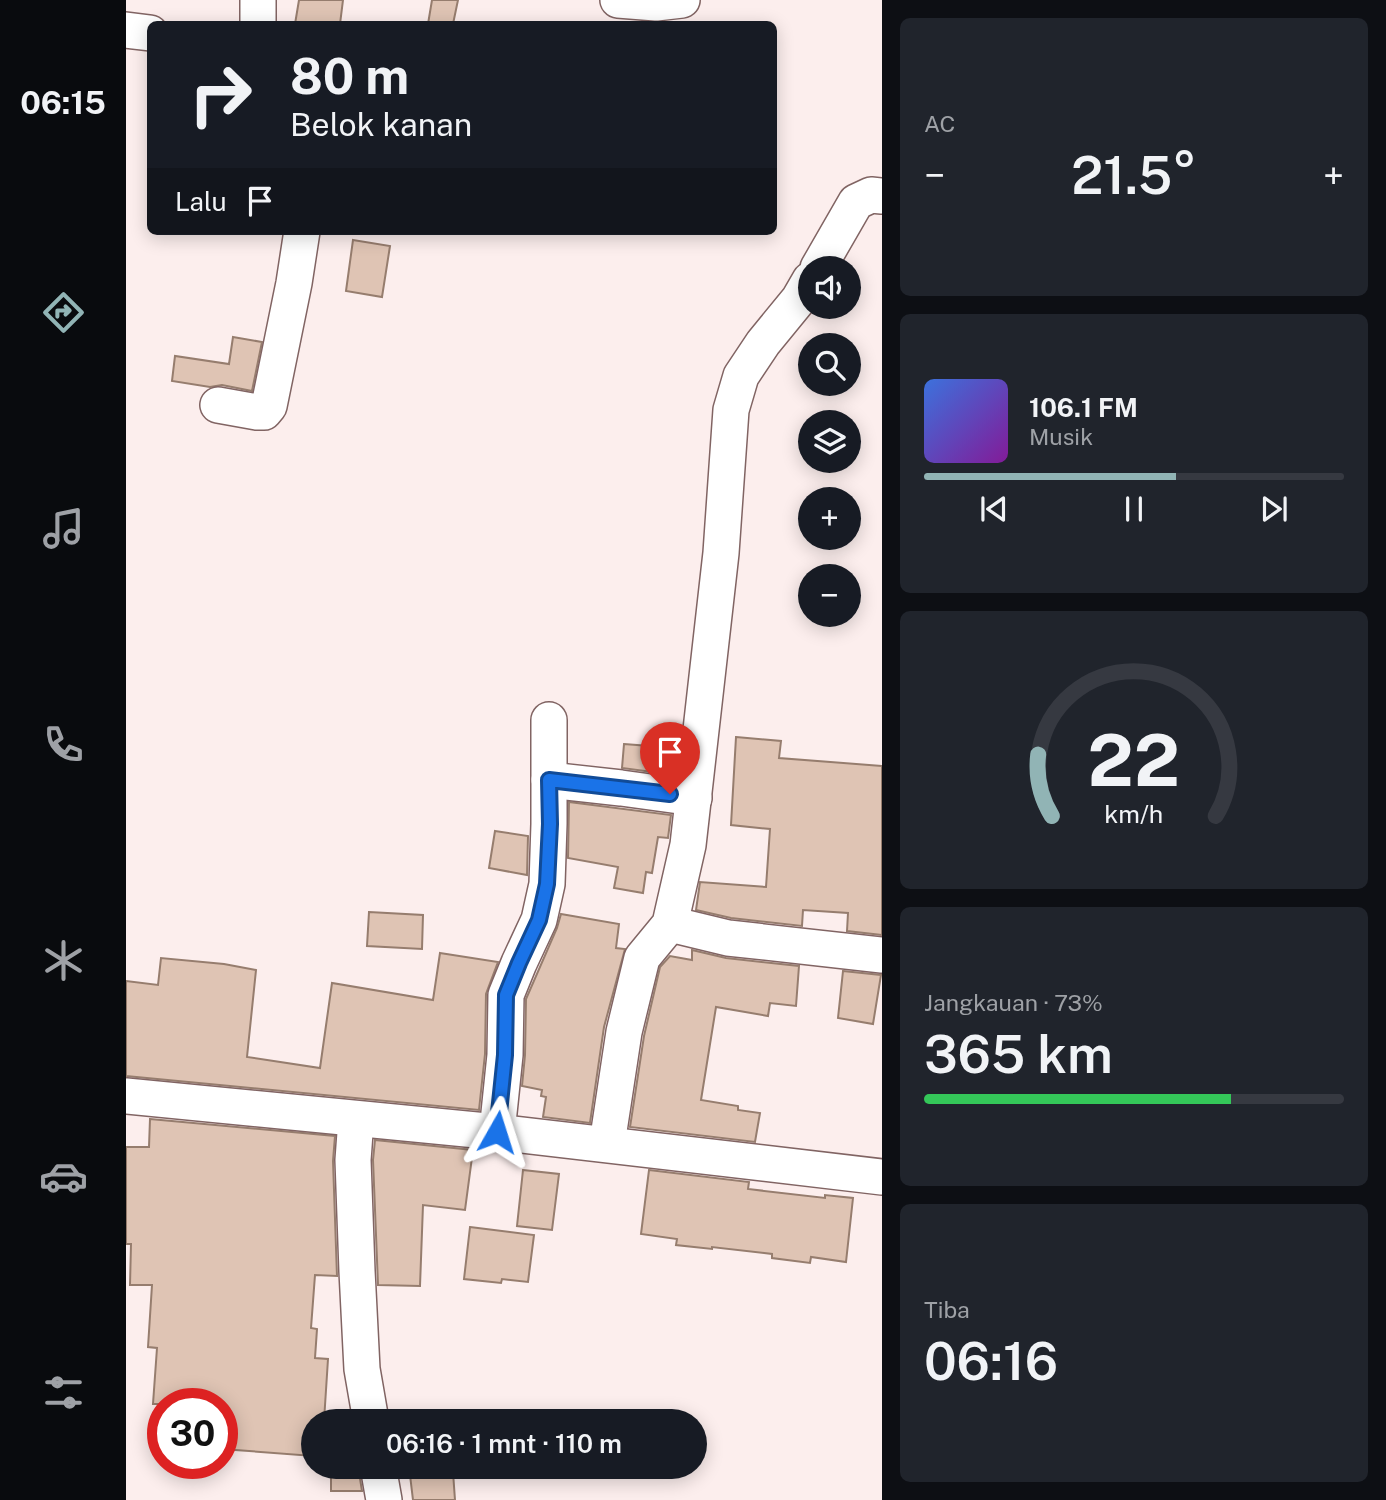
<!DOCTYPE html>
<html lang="id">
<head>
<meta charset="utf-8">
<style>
  :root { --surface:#171b24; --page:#20242c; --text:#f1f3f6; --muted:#9ea1a6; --line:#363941; --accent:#91b4b5 }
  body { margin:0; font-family:"Public Sans",sans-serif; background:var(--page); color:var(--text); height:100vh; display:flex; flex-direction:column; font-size:26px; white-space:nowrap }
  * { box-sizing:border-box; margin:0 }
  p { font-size:23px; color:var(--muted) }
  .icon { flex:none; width:38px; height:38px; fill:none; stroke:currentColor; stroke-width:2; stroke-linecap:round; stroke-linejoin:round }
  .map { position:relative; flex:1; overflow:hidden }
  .side { display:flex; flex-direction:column; gap:18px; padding:18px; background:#0d0f14; width:504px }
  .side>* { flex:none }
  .banner { position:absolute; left:21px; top:21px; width:630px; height:214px; border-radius:10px; box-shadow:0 4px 18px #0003; background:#171b24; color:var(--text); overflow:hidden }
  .tools { position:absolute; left:672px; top:256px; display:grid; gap:14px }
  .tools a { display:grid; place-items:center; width:63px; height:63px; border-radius:50%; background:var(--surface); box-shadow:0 4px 18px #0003; font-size:35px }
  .speed { position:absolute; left:21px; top:1388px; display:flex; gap:14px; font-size:35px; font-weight:700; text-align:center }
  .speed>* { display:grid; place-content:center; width:91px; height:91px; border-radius:50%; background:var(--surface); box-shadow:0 4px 18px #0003; line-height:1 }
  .speed .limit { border:10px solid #d22; background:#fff; color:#111 }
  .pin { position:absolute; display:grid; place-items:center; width:60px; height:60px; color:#fff; margin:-72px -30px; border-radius:50% 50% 50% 0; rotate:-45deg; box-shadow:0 0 7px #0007 }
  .pin .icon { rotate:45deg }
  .me { position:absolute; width:77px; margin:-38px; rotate:6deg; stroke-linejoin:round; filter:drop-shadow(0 0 5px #0008) }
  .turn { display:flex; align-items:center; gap:24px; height:147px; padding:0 28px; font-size:32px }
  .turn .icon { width:91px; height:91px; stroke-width:2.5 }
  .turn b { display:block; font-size:49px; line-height:60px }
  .then { display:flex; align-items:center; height:66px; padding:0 28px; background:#0003; gap:14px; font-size:26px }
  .big { font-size:52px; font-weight:600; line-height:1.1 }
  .side .tile { flex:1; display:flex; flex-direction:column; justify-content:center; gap:10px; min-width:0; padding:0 24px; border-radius:10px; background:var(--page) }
  .side .dial { align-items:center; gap:0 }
  .dial svg { height:182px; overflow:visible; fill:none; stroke:var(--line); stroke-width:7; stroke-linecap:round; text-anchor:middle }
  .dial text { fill:var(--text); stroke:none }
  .song { display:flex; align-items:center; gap:21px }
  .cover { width:84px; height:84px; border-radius:10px; background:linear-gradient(135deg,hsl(220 70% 55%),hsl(290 70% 35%)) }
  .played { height:7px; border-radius:4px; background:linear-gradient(90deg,var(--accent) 60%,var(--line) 60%) }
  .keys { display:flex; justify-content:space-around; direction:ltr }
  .heat { display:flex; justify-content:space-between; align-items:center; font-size:38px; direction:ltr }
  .charge { height:10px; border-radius:5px; background:linear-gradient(90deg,#34c759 73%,var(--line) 0) }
  .trip { position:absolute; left:175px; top:1409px; width:406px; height:70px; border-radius:35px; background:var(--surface); box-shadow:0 4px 18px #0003; font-weight:600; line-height:70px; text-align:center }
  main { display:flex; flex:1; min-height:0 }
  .dock { display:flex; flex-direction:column; width:126px; justify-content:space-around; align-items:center; background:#090b0e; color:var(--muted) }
  .dock .icon { width:49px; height:49px }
  .dock .on { color:var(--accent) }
  .dock b { font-size:32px; color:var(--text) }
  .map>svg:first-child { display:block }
  .building { fill:#dfc4b4; stroke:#967d6e; stroke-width:2 }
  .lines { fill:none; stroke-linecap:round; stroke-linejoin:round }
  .minor-casing { stroke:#816463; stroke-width:38 }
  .minor { stroke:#fff; stroke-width:35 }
  .route-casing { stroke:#114b97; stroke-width:18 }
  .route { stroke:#1a73e8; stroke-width:12 }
</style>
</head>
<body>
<main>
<nav class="dock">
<b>06:15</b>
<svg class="icon on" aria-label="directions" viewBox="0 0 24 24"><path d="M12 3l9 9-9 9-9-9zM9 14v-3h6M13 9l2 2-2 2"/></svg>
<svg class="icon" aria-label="music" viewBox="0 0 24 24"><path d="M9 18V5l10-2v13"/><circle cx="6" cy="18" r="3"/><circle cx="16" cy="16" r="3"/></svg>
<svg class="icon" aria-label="phone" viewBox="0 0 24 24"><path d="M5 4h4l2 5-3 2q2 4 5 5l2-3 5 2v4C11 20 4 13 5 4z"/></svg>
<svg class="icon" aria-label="climate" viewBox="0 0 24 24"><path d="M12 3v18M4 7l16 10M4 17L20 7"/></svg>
<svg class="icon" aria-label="car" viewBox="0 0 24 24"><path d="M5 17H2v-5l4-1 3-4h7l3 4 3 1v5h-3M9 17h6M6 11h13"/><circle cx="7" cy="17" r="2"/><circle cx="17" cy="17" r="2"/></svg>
<svg class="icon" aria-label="filters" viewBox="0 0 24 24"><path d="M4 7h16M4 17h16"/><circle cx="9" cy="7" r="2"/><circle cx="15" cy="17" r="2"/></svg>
</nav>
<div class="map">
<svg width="756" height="1500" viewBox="0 0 756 1500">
  <rect width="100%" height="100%" fill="#fceeed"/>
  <g class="building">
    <path d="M173,0H217L214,24H169Z"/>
    <path d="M306,0H332L327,24H302Z"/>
    <path d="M227,240L264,246L256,297L220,291Z"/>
    <path d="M107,337L136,342L126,391L96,385L84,387L46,381L49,356L103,364Z"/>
    <path d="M610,737L655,741L653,758L756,766V935L721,931L722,913L677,910L676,926L605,918L570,910L574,882L640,887L644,829L605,825Z"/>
    <path d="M498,744L536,747L534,773L496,768Z"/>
    <path d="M443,802L545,815L542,838L532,837L526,873L520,872L517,893L488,888L492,867L442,858Z"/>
    <path d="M369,831L402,836L401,875L363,868Z"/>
    <path d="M243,912L297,915L296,949L241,946Z"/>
    <path d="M435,914L493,924L490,948L499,949L478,1027L464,1123L417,1117L420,1097L415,1096L416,1090L396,1086L399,1055L400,999L431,928Z"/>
    <path d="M566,950L600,958L673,966L670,1006L644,1003L642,1016L590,1007L575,1100L612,1106V1110L634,1113L629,1142L504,1127L518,1036L534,967L544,956L566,960Z"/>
    <path d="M314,953L372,962L360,994L359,1054L353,1110L0,1076V981L32,985L35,958L98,964L130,970L121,1057L194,1068L206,983L307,1000Z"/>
    <path d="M717,971L755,975L747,1024L712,1018Z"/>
    <path d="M24,1119L209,1136L207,1161L211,1276L189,1275L185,1328L191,1329L189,1358L202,1359L198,1421H187V1456L96,1449V1404H27L31,1348L22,1347L26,1285H4L5,1244H0V1147H23Z"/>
    <path d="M249,1140L347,1150L339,1210L297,1205L294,1286L252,1285L247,1160Z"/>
    <path d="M397,1170L433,1174L426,1230L391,1226Z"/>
    <path d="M523,1170L623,1182L622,1189L699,1198V1195L727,1198L720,1262L685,1257L684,1263L646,1258V1254L586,1247V1249L550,1245L551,1239L515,1234Z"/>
    <path d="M344,1227L408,1235L402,1282L376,1279L375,1283L338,1279Z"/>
    <path d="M205,1466H232L236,1491H205Z"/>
    <path d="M327,1472L329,1500H287L284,1475Z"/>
  </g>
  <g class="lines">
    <g class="minor-casing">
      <g id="minor">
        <path d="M492,0L530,3L556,0"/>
        <path d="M132,24V0"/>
        <path d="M0,30L24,33"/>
        <path d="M692,268L730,202L745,195L756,196"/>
        <path d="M92,405L131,412H138L143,406L168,283L176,231"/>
        <path d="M423,780L495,788L568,798"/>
        <path d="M544,924L602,938L756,955"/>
        <path d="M0,1096L371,1132L756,1177"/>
        <path d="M230,1119L227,1160L231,1271L236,1369L245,1421"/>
        <path d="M371,1132L379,1055L380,995L393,963L413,920L421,884L423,824V720"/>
        <path d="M481,1144L498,1032L516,958L544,924L562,845L595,553L605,410L615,376L637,343L673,299L684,280"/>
        <path d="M252,1466L258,1500"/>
      </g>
    </g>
    <use href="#minor" class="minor"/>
  </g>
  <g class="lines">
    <g class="route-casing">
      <path id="route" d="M371,1132L379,1055L380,995L393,963L413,920L421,884L424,824L423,780L544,794"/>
    </g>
    <use href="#route" class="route"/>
  </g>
</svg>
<div class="tools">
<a><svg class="icon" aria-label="sound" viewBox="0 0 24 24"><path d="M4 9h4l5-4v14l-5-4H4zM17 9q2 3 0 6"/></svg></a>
<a><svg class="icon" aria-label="search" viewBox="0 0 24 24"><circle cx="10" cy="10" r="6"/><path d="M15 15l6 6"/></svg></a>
<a><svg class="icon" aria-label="layers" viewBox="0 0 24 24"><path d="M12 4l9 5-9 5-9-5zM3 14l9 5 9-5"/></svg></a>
<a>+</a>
<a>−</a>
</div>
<div class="speed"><div class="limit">30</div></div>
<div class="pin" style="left:544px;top:794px;background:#d93025"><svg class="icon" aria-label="arrive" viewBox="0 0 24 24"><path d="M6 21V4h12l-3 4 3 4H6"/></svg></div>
<svg class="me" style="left:371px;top:1132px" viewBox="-20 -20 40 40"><path d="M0-17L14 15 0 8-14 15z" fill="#1a73e8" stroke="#fff" stroke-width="4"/></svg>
<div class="trip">06:16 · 1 mnt · 110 m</div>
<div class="banner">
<div class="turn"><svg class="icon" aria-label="right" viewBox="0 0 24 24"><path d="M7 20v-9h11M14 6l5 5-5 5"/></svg><div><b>80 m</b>Belok kanan</div></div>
<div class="then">Lalu<svg class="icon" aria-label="arrive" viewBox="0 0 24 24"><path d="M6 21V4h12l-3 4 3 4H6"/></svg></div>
</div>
</div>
<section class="side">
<div class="tile"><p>AC</p>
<div class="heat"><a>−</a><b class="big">21.5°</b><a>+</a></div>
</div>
<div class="tile">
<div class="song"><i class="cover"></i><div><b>106.1 FM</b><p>Musik</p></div></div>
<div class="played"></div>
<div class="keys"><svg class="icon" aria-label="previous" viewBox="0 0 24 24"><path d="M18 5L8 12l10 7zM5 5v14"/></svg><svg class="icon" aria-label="pause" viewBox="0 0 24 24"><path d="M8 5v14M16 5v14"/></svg><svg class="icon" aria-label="next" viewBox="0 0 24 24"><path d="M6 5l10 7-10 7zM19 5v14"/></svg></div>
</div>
<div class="tile dial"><svg viewBox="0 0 100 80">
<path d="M14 69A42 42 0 1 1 86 69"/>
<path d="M14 69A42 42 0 0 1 8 42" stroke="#91b4b5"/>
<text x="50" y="56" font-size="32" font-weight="700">22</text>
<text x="50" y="72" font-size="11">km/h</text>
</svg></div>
<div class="tile"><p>Jangkauan · 73%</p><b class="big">365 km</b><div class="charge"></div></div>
<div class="tile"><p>Tiba</p><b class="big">06:16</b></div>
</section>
</main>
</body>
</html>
